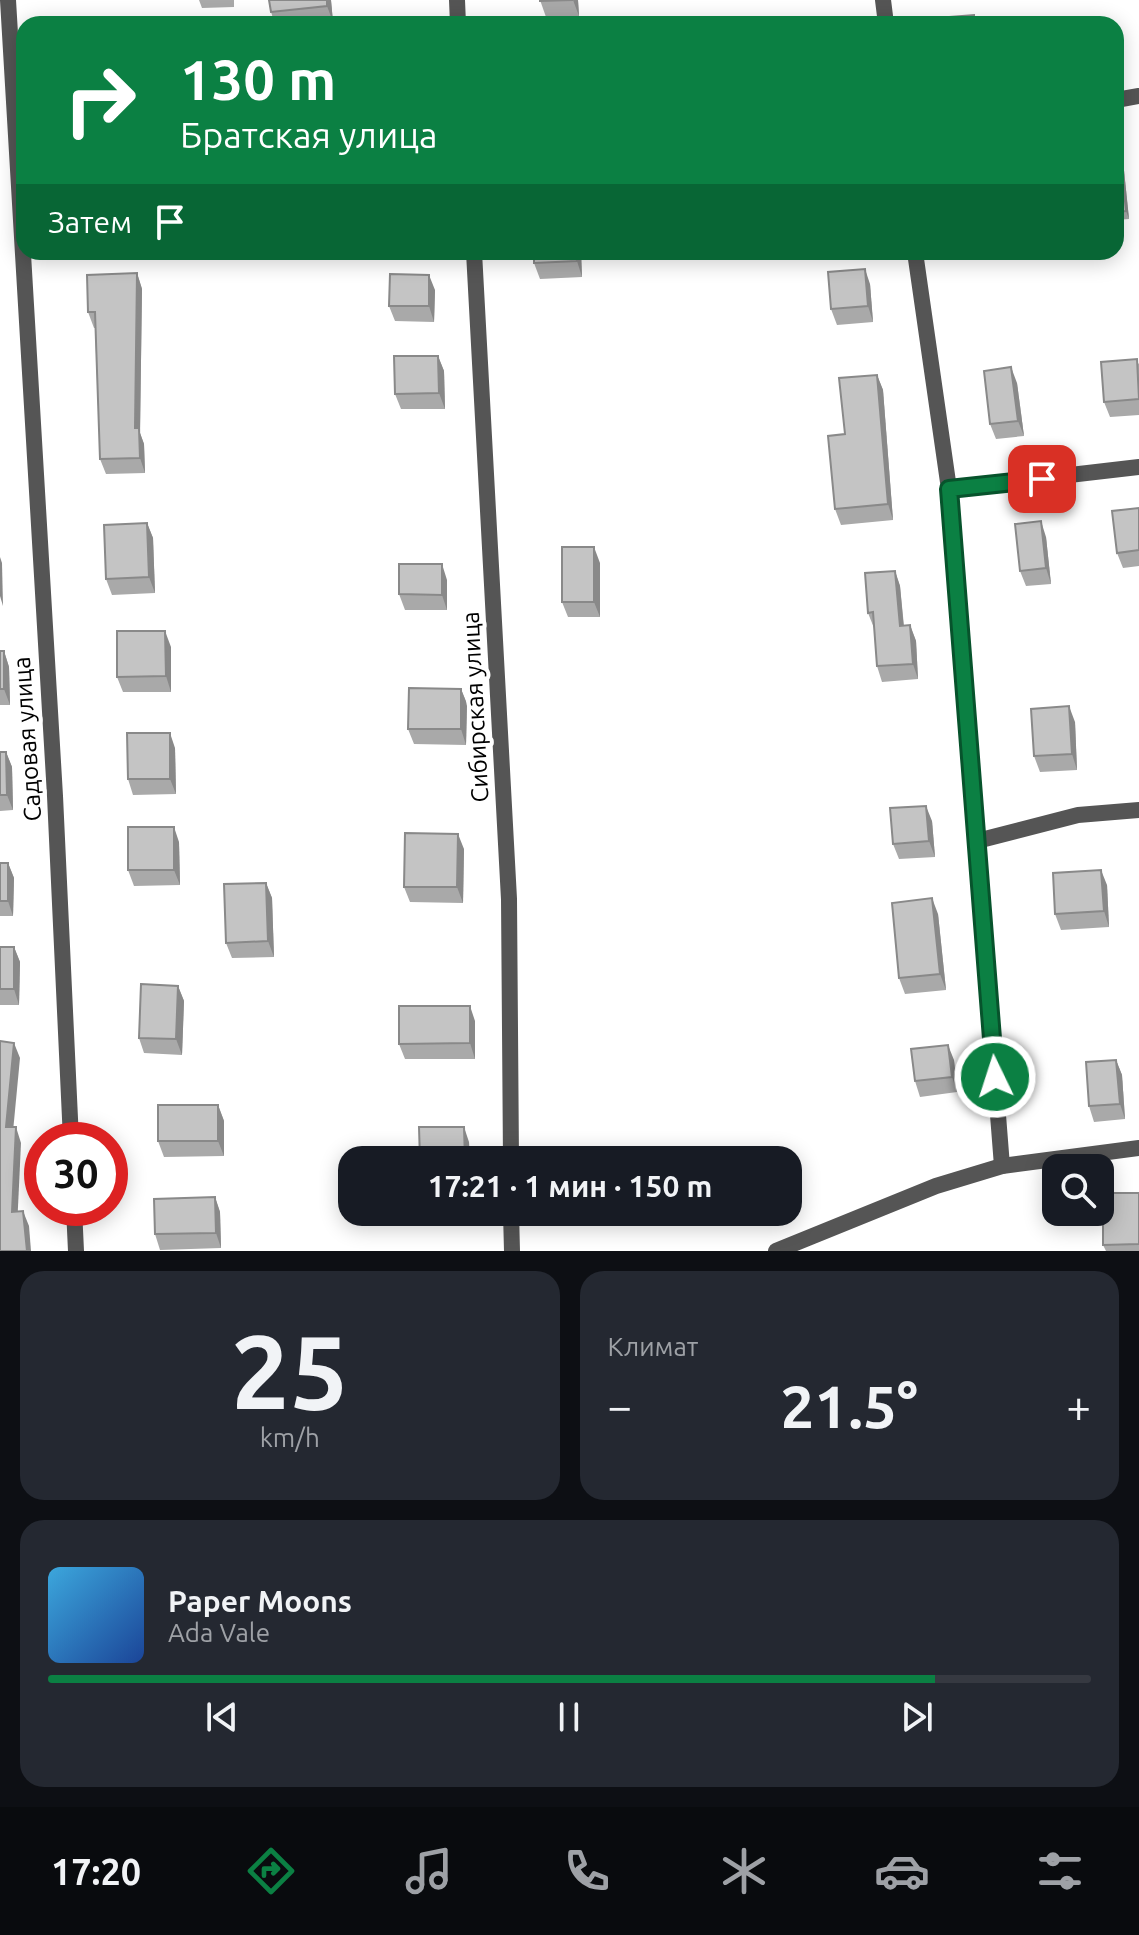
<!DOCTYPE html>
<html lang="ru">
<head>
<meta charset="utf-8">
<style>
  :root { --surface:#171b24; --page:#242831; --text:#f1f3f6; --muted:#9ea1a6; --line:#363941; --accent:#0b8043 }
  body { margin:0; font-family:Ubuntu,sans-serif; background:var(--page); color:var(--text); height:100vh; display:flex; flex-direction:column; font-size:30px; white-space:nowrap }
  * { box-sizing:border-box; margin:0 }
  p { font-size:26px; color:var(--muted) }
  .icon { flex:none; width:44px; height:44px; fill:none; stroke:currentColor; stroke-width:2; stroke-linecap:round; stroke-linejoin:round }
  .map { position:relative; height:1251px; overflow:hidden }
  .panel { display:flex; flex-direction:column; gap:20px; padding:20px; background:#0d0f14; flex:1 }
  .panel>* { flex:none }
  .hud { position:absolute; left:16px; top:16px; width:1108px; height:244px; border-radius:24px; box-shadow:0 4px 20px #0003; background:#0b8043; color:#fff; overflow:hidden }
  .buttons { position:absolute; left:1042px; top:1154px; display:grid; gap:16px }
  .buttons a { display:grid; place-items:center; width:72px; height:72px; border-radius:16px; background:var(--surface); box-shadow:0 4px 20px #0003; font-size:40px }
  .speed { position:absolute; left:24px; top:1122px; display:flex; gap:16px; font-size:40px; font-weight:700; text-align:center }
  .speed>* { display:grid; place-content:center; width:104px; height:104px; border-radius:50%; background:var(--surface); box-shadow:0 4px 20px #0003; line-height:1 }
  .speed .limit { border:12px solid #d22; background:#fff; color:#111 }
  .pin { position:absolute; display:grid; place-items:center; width:68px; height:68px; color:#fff; margin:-34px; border-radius:16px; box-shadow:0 4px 12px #0006 }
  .me { position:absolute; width:88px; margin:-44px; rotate:356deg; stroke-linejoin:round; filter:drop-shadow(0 0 6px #0008) }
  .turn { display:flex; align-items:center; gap:28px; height:168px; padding:0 32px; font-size:36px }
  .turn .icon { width:104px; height:104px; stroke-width:2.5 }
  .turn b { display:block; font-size:56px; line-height:68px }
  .then { display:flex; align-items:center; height:76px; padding:0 32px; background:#0003; gap:16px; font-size:30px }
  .big { font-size:60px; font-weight:600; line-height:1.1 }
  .panel .tile { flex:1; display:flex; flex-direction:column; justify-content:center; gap:12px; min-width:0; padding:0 28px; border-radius:24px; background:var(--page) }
  .panel .dial { align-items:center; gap:0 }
  .dial b { font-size:104px; line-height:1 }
  .song { display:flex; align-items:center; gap:24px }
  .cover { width:96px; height:96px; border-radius:12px; background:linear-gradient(135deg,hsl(200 70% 55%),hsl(220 70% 35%)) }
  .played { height:8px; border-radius:4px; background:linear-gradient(90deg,var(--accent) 85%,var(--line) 85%) }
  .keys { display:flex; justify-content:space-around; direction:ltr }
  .heat { display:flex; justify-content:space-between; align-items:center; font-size:44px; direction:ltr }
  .panel .tiles { flex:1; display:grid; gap:20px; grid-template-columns:1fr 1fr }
  .tile:last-child { grid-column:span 2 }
  .trip { position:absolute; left:338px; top:1146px; width:464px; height:80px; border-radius:24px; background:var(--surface); box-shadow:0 4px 20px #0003; font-weight:600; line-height:80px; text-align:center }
  .tabs { display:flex; height:128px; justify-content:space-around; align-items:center; background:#090b0e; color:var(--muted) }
  .tabs .icon { width:56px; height:56px }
  .tabs .selected { color:var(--accent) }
  .tabs b { font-size:36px; color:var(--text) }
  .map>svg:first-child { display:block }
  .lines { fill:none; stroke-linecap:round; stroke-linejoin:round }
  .minor { stroke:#555; stroke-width:16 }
  .wall { fill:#a9a9a9 }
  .shaded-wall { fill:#898989 }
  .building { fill:#c4c4c4; stroke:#898989; stroke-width:2 }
  .route-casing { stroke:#07532c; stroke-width:20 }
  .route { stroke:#0b8043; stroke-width:14 }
  .labels { text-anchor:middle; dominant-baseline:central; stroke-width:8; stroke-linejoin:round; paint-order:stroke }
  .street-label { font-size:24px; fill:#000; stroke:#fff }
</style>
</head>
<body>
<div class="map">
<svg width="1139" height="1251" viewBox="0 0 1139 1251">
  <rect width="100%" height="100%" fill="#fff"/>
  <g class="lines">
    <g class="minor">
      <path d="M8,0L55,796L71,1140"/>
      <path d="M457,0L458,24"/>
      <path d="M883,0L886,24"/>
      <path d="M1116,100L1139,96"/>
      <path d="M474,252L509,899L511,1160"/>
      <path d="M915,252L949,489L1002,1166"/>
      <path d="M949,489L1139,467"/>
      <path d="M977,841L1078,815L1139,810"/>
      <path d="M74,1208L76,1251"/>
      <path d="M511,1212L512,1251"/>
      <path d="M776,1251L936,1186L1002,1166L1139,1148"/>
    </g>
  </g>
  <g class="wall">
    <path d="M199,0H234V7L202,8Z"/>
    <path d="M331,0L333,22L313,24H275L271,12Z"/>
    <path d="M540,0H578L579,16L546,17Z"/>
    <path d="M1116,143H1119L1122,151L1129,219L1116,220Z"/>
    <path d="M581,252L582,277L540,279L534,263Z"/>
    <path d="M137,273L142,289L140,433L144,444L145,473L106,474L100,459L95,328H94L88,312Z"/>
    <path d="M870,284L873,322L837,325L831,309Z"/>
    <path d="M435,290L434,322L395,321L389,306Z"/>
    <path d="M438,356L444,371L445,409H401L395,394Z"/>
    <path d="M1139,363V415L1110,417L1104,402Z"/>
    <path d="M877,375L883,390L893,520L841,525L835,509L845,434Z"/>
    <path d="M1017,383L1024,436L996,439L990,424Z"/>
    <path d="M1139,508V566L1123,568L1117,553Z"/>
    <path d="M147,523L153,538L155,593L112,595L106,579Z"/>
    <path d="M1046,537L1051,584L1026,586L1020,571Z"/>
    <path d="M600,563V617H568L562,602Z"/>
    <path d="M895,571L900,586L904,626L910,625L916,641L918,679L882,682L877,666L874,628L868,613Z"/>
    <path d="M447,580V610H405L399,594Z"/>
    <path d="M171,647V692H123L117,677Z"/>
    <path d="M0,651H4L9,667L10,705H0Z"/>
    <path d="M461,689L467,704L466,745L414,744L408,729Z"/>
    <path d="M1075,722L1077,770L1040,772L1034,756Z"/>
    <path d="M175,748L176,794L133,795L128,779Z"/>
    <path d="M0,752H6L12,767L13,810L0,811Z"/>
    <path d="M932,821L935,857L899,859L893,844Z"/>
    <path d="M179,842L180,885L134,886L128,870Z"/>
    <path d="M464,849L463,903L410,902L404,887Z"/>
    <path d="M0,863H8L14,878L13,916H0Z"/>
    <path d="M266,883L272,898L274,957L232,958L226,943Z"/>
    <path d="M1107,885L1109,927L1061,930L1055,914Z"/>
    <path d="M938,914L946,990L905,994L899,978Z"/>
    <path d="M0,947H14L20,962L19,1005H0Z"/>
    <path d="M178,986L184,1001L182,1055L144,1053L139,1038Z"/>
    <path d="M475,1021V1059H405L399,1044Z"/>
    <path d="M954,1060L957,1092L920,1097L915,1081Z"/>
    <path d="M1116,1060L1122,1075L1125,1119L1094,1122L1089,1106Z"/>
    <path d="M218,1105L224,1121V1156L164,1157L158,1141Z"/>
    <path d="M1139,1193V1251H1106L1103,1245Z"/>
    <path d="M215,1197L220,1212L221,1248L160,1250L155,1234Z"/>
  </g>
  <g class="shaded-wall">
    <path d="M327,0H331L333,22L327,6Z"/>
    <path d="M573,0H578L579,16Z"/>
    <path d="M1119,143L1122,151L1129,219L1126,211Z"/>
    <path d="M576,252H581L582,277L577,261Z"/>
    <path d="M865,269L870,284L873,322L868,306Z"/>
    <path d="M137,273L142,289L140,433L144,444L145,473L140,458L135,428Z"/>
    <path d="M429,275L435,290L434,322L429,306Z"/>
    <path d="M438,356L444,371L445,409L439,393Z"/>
    <path d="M1011,367L1017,383L1024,436L1018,421Z"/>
    <path d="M877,375L883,390L893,520L888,504Z"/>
    <path d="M1041,521L1046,537L1051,584L1046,568Z"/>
    <path d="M147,523L153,538L155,593L149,577Z"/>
    <path d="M594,547L600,563V617L594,602Z"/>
    <path d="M0,557L2,563L3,606L0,596Z"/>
    <path d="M442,564L447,580V610L442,595Z"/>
    <path d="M895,571L900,586L905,641L900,626Z"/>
    <path d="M910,625L916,641L918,679L913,664Z"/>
    <path d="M165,631L171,647V692L166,676Z"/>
    <path d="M4,651L9,667L10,705L4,689Z"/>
    <path d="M461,689L467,704L466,745L461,729Z"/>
    <path d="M1069,706L1075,722L1077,770L1072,754Z"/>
    <path d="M170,733L175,748L176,794L170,779Z"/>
    <path d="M6,752L12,767L13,810L7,795Z"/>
    <path d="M926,806L932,821L935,857L929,841Z"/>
    <path d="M174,827L179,842L180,885L174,870Z"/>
    <path d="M458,834L464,849L463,903L457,887Z"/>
    <path d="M8,863L14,878L13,916L8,901Z"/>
    <path d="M1101,870L1107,885L1109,927L1104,911Z"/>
    <path d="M266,883L272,898L274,957L268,941Z"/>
    <path d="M932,898L938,914L946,990L940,974Z"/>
    <path d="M14,947L20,962L19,1005L14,989Z"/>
    <path d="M178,986L184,1001L182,1055L176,1039Z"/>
    <path d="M470,1006L475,1021V1059L470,1043Z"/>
    <path d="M14,1043L20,1058L12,1142L6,1127Z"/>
    <path d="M948,1045L954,1060L957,1092L952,1077Z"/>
    <path d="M1116,1060L1122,1075L1125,1119L1120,1104Z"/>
    <path d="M218,1105L224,1121V1156L218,1141Z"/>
    <path d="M16,1127L21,1143L17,1228L12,1212Z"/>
    <path d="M464,1127L469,1142L470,1160H465Z"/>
    <path d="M215,1197L220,1212L221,1248L216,1233Z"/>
    <path d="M23,1211L29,1226L31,1251H27Z"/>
  </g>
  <g class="building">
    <path d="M269,0H327V6L271,12Z"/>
    <path d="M540,0H573L540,1Z"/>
    <path d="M974,15V24H950V17Z"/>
    <path d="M1116,143H1119L1126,211L1116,212Z"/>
    <path d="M534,252H576L577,261L534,263Z"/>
    <path d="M865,269L868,306L831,309L828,272Z"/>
    <path d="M137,273L135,428H139L140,458L100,459L95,312H88L87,275Z"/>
    <path d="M390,274L429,275V306H389Z"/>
    <path d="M394,356H438L439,393L395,394Z"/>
    <path d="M1137,359L1139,399L1104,402L1101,362Z"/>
    <path d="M1011,367L1018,421L990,424L984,371Z"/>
    <path d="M877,375L888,504L835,509L828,436L845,434L839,378Z"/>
    <path d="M1139,508V550L1117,553L1112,511Z"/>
    <path d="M1041,521L1046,568L1020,571L1015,524Z"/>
    <path d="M147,523L149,577L106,579L104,525Z"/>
    <rect x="562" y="547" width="32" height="55"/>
    <path d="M399,564H442V595L399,594Z"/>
    <path d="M895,571L900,626L910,625L913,664L877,666L873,612L868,613L865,573Z"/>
    <path d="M117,631H165L166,676L117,677Z"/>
    <rect x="0" y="651" width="4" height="38"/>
    <path d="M409,688L461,689V729H408Z"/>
    <path d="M1069,706L1072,754L1034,756L1031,709Z"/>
    <path d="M127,733H170V779H128Z"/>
    <path d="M0,752H6L7,795H0Z"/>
    <path d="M926,806L929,841L893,844L890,808Z"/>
    <rect x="128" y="827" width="46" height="43"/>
    <path d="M405,833L458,834L457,887H404Z"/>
    <rect x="0" y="863" width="8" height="38"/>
    <path d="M1101,870L1104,911L1055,914L1053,873Z"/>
    <path d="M266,883L268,941L226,943L224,884Z"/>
    <path d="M932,898L940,974L899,978L892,903Z"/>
    <rect x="0" y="947" width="14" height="42"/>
    <path d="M141,984L178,986L176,1039L139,1038Z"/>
    <path d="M399,1006H470V1043L399,1044Z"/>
    <path d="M0,1041L14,1043L6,1127H16L12,1212L23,1211L27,1251H0Z"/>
    <path d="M948,1045L952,1077L915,1081L911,1049Z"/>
    <path d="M1116,1060L1120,1104L1089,1106L1086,1062Z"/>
    <rect x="158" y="1105" width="60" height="36"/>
    <path d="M419,1127H464L465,1160H420Z"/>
    <path d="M1103,1193H1139V1244L1103,1245Z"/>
    <path d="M215,1197L216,1233L155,1234L154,1199Z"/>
  </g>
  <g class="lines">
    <g class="route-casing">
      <path id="route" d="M995,1077L949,489L1042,479"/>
    </g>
    <use href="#route" class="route"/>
  </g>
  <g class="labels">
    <g class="street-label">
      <text transform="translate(475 707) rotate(-93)">Сибирская улица</text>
      <text transform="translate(27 739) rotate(-94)">Садовая улица</text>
    </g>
  </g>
</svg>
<div class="buttons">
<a><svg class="icon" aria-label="search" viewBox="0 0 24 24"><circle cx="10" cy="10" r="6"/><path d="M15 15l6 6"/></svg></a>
</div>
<div class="speed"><div class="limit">30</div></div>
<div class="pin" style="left:1042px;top:479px;background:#d93025"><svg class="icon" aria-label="arrive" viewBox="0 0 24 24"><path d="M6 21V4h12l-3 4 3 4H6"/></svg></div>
<svg class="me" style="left:995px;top:1077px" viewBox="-20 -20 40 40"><circle r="17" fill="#0b8043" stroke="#fff" stroke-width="3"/><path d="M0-11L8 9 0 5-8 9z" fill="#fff"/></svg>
<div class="trip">17:21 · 1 мин · 150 m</div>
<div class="hud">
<div class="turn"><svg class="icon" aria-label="right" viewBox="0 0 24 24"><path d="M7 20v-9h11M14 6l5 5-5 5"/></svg><div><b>130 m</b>Братская улица</div></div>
<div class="then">Затем<svg class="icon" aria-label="arrive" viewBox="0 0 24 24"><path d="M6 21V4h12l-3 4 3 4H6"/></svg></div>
</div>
</div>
<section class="panel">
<div class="tiles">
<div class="tile dial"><b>25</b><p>km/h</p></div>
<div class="tile"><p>Климат</p>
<div class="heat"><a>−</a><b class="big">21.5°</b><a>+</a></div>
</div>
<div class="tile">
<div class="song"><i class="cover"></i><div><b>Paper Moons</b><p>Ada Vale</p></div></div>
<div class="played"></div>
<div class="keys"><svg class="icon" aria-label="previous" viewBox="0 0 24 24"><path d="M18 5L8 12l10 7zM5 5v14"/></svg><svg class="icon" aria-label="pause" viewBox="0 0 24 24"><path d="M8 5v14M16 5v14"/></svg><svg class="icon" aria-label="next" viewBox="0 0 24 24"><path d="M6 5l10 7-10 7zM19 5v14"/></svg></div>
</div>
</div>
</section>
<nav class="tabs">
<b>17:20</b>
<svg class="icon selected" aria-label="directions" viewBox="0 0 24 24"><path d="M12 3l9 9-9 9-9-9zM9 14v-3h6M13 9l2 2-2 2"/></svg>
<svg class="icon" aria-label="music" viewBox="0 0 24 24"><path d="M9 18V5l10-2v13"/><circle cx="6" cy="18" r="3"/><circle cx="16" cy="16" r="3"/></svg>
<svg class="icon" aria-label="phone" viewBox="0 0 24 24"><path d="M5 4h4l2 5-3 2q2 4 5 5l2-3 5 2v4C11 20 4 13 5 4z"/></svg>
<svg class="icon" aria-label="climate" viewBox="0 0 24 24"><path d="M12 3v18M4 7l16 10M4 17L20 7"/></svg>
<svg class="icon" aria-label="car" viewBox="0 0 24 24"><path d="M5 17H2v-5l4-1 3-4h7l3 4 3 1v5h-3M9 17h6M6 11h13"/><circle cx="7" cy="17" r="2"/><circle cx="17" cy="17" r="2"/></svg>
<svg class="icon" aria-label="filters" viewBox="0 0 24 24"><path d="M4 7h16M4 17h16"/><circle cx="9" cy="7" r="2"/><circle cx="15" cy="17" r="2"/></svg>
</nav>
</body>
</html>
